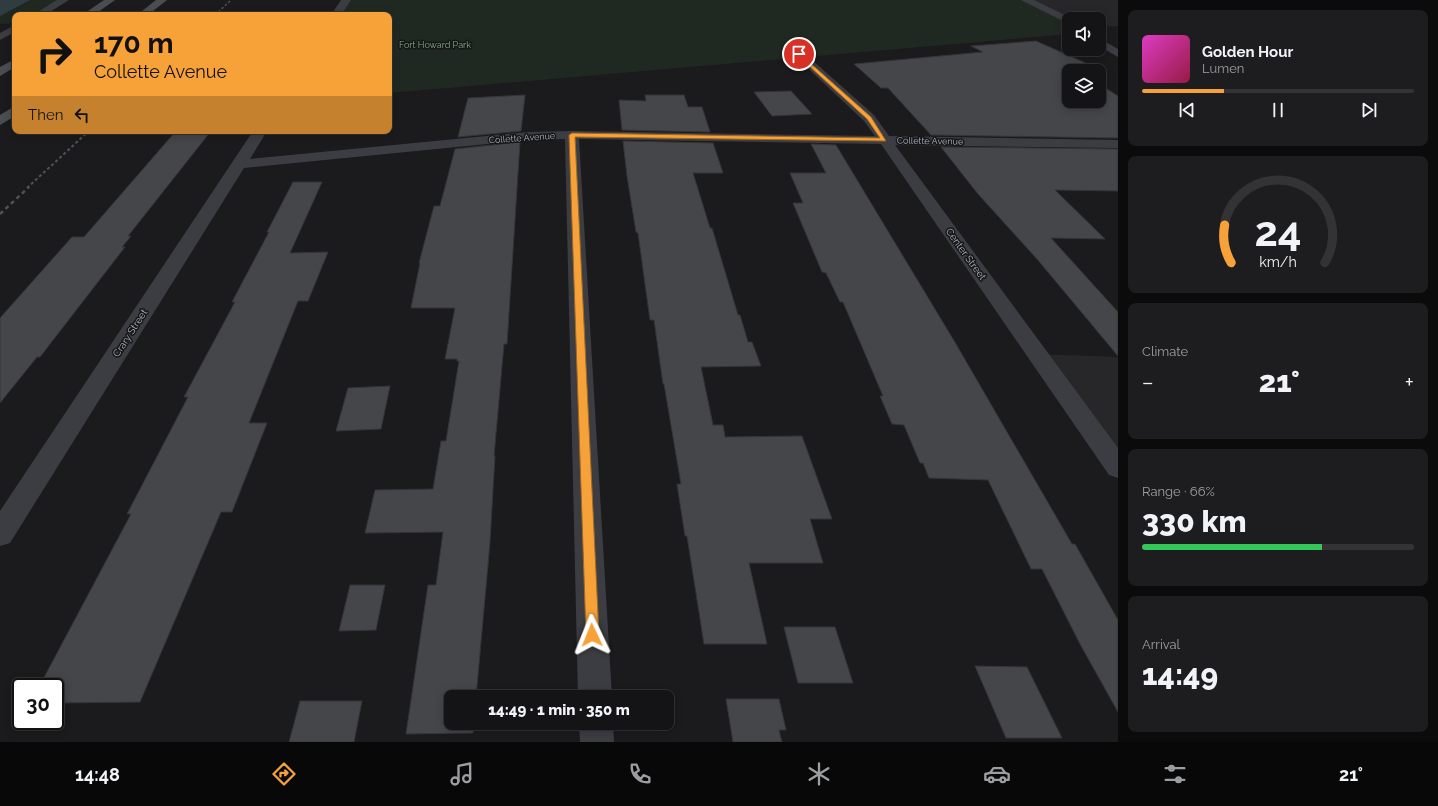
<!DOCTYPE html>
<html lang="en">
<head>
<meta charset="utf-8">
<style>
  :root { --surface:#141416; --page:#1d1d1f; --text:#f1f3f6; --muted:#9d9ea1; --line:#333335; --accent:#f7a239 }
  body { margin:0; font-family:Raleway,sans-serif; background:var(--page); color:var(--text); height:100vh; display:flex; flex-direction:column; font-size:15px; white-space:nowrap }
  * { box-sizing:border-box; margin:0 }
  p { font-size:13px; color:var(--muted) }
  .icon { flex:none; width:22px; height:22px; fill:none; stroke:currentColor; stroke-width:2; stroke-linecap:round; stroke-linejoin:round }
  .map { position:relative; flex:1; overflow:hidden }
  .side { display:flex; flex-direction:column; gap:10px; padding:10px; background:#0b0b0c; width:320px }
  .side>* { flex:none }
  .banner { position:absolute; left:12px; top:12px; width:380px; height:122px; border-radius:8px; box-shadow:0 2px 10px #0003,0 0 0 1px var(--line); background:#f7a239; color:#111; overflow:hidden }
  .buttons { position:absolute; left:1062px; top:12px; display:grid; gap:8px }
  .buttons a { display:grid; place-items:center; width:44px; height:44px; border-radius:8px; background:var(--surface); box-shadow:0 2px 10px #0003,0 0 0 1px var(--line); font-size:20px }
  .speed { position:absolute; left:12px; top:678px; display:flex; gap:8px; font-size:20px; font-weight:700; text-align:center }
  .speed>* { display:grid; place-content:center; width:52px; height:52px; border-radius:50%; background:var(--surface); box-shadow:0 2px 10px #0003,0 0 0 1px var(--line); line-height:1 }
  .speed .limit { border:2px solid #111; border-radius:6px; background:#fff; color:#111 }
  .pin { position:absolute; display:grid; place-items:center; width:34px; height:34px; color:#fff; margin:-17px; border:2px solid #fff; border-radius:50%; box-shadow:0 1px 4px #0007 }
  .me { position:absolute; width:44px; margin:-22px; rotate:358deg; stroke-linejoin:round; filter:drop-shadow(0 0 3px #0008) }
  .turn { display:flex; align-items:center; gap:14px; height:84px; padding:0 16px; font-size:18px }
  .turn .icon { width:52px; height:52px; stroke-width:2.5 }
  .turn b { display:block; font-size:28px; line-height:34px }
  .then { display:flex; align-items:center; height:38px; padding:0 16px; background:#0003; gap:8px; font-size:15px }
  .big { font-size:30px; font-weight:800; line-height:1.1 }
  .side .card { flex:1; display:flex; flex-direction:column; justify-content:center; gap:6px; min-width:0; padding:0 14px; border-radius:8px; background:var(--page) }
  .side .dial { align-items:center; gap:0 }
  .dial svg { height:104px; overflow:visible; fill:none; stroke:var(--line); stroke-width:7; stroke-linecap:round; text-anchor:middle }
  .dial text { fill:var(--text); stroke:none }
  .song { display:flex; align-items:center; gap:12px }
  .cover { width:48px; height:48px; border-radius:6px; background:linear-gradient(135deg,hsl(310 70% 55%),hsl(340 70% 35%)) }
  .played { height:4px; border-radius:2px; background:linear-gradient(90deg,var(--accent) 30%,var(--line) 30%) }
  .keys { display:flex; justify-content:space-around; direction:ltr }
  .heat { display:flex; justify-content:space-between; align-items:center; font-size:22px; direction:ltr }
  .charge { height:6px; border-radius:3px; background:linear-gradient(90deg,#34c759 66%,var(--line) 0) }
  .trip { position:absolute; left:444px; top:690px; width:230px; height:40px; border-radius:8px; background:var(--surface); box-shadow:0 2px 10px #0003,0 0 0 1px var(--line); font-weight:800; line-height:40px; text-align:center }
  .tabs { display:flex; height:64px; justify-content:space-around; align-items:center; background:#080809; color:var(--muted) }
  .tabs .icon { width:28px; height:28px }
  .tabs .current { color:var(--accent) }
  .tabs b { font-size:18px; color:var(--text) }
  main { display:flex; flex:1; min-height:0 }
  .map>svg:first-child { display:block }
  .built { fill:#27272a }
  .green { fill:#202921 }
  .water { fill:#303c42 }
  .building { fill:#45464a; stroke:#353539 }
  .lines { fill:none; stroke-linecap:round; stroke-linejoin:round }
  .minor { fill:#3c3d42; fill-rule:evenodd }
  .tertiary { fill:#3c3d42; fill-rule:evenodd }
  .secondary { fill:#4a4d52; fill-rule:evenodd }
  .rail-far2 { stroke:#4f5257; stroke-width:1.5; stroke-dasharray:2.5 2; stroke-linecap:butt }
  .rail-far1 { stroke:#4f5257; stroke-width:2; stroke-dasharray:3 2.5; stroke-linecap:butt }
  .rail { stroke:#4f5257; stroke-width:2.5; stroke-dasharray:4 3.5; stroke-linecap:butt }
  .route { fill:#f7a239; stroke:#a16925 }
  .labels { text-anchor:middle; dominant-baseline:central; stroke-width:3; stroke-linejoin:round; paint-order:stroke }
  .far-park-label { font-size:9px; fill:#86a884; stroke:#161618 }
  .far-street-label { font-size:9px; fill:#adb4bd; stroke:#161618 }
  .street-label { font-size:10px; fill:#adb4bd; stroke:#161618 }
</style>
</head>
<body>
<main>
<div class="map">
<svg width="1118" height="742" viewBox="0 0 1118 742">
  <rect width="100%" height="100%" fill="#1b1b1d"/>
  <g class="built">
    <path d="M1026,0H1118V26L1099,27V19H1069Z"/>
    <path d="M1038,354L1118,357V468Z"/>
  </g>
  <g class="green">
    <path d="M0,0H64L38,15H15V23L0,24Z"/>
    <path d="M346,0H1026L1069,20V34L389,93V15H336Z"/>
  </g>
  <path class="water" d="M0,0H30L0,16Z"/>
  <g class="building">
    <path d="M1036,41L1099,69L1073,68L1078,71H1069V101H1099V84L1118,96V138L931,135L888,88H881L854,64L983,52L971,46Z"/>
    <path d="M791,91L812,114L772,116L754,92Z"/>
    <path d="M525,95L521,131L458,137L468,98Z"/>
    <path d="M645,95H684L688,107H702L710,132L622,130L619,100L646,101Z"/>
    <path d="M176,131H211L128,236H131L122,247H125L40,357H37L0,403V318L72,237H84Z"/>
    <path d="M623,141L713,143L723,173H693L710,228H712L738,315H740L748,342H752L761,366L701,367L713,425H723L725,437L802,436L832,519H810L823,563H749L767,644H704L687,536H685L677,484H681L664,384H663L654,320H650L638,233L636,232L627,176Z"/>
    <path d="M520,142L507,344H504L494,456H495L490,542L476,697H451V723H474L473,733L406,734L428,585H436L443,532L365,533L375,490L433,489L441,441H446L459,361H457V359H445L455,308H411L420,263H419L434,206H440L455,149Z"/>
    <path d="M811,144L836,145L956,344L1072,544H1075L1118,620V712L1080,644L1042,569H1031L988,480L929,478L923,463H920L904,425L892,424L880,396H883L843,302H840L826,273L822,272L793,203H803L790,173H826Z"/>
    <path d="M941,147L1118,149V191L1055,190L1105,239L1051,238L1118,312V356L1037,259L978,194Z"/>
    <path d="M293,182H322L290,253L328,252L308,301H298L249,423H267L232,512H221L140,702L55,703V687H39L131,514H127L188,397H184L235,302H232L269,232H267Z"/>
    <path d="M390,386L381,429L336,431L348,388Z"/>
    <path d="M350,585H385L376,630L339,631Z"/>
    <path d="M784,627H835L853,683H798Z"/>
    <path d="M975,666L1027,667L1062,738H1006Z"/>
    <path d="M726,699H779L786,730H779L782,742H733Z"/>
    <path d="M300,701H362L354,742H289Z"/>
  </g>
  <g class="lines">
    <g class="minor">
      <path d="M57,0H69L45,15H33Z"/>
      <path d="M341,0H351L341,15H331Z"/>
      <path d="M15,25V32L0,40V33Z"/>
      <path d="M799,51L803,52L874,115L889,136L1118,140V148L895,145L1118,448V478L1109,475L881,144L579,139L612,697H578L565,139L529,140L244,168L10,543L0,546V511L253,131H267L250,159L529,132L572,131L875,136L864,121L795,56L793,54L795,52Z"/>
      <path d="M579,723H613L614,742H580Z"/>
    </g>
    <g class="tertiary">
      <path d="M1021,0H1034L1073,19H1069V23L1065,22Z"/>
      <path d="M1099,38L1118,49V57L1099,46Z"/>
    </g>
    <g class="secondary">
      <path d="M104,0H115L94,15H82Z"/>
      <path d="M156,0H167L148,15H137Z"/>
      <path d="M15,59V67L0,76V67Z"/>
      <path d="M15,106V116L0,125V115Z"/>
    </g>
    <path class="rail-far2" d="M215,15L231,0"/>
    <path class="rail-far1" d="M27,188L89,131"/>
    <path class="rail" d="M0,214L29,187"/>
  </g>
  <path class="route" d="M799,53L871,117L886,141L575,137L599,635L597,639L592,641L588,639L586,635L569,135L572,133L880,138L867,119L797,55Z"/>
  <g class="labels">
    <g class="far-park-label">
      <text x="435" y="45">Fort Howard Park</text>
    </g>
    <g class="far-street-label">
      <text transform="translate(522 138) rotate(-4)">Collette Avenue</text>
      <text transform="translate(930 141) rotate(1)">Collette Avenue</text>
    </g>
    <g class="street-label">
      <text transform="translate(966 254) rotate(54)">Center Street</text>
      <text transform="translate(130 333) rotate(-57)">Crary Street</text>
    </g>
  </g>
</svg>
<div class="buttons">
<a><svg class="icon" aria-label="sound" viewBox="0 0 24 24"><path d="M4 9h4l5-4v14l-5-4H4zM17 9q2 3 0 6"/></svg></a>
<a><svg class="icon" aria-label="layers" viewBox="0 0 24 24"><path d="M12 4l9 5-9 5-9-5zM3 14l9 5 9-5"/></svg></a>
</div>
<div class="speed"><div class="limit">30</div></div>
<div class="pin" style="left:799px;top:54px;background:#d93025"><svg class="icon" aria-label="arrive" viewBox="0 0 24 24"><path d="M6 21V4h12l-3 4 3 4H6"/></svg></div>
<svg class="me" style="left:592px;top:635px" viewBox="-20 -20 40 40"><path d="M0-17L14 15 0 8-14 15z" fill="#f7a239" stroke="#fff" stroke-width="4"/></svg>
<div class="trip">14:49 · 1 min · 350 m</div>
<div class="banner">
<div class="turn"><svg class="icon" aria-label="right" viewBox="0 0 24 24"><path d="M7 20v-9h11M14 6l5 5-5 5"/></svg><div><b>170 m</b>Collette Avenue</div></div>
<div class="then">Then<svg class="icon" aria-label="left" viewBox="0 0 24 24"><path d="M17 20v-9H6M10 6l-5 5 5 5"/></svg></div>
</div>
</div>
<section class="side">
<div class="card">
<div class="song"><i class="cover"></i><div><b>Golden Hour</b><p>Lumen</p></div></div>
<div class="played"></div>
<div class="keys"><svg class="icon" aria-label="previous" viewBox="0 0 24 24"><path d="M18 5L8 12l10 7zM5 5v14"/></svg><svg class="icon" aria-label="pause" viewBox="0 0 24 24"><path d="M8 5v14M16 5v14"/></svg><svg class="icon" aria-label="next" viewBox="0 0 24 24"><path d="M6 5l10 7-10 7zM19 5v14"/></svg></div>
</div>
<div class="card dial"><svg viewBox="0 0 100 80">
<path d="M14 69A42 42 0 1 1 86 69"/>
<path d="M14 69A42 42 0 0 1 9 40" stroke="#f7a239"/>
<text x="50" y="56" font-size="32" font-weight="700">24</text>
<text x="50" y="72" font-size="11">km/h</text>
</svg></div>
<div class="card"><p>Climate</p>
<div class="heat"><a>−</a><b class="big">21°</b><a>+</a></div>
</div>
<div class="card"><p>Range · 66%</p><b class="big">330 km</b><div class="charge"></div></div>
<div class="card"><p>Arrival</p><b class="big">14:49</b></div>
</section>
</main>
<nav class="tabs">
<b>14:48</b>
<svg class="icon current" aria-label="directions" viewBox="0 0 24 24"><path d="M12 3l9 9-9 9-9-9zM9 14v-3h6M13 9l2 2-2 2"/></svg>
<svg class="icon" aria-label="music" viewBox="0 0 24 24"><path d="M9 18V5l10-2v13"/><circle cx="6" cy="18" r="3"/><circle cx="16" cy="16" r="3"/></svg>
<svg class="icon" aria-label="phone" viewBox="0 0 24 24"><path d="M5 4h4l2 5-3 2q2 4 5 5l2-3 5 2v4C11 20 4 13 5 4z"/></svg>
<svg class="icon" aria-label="climate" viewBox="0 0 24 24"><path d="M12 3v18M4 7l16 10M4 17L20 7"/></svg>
<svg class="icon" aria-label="car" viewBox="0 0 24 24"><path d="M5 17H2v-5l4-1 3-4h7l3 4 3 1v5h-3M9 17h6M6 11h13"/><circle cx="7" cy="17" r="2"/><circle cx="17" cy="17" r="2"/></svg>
<svg class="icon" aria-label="filters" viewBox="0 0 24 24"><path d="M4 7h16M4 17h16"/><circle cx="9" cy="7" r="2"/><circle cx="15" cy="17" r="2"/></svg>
<b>21°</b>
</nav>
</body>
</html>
